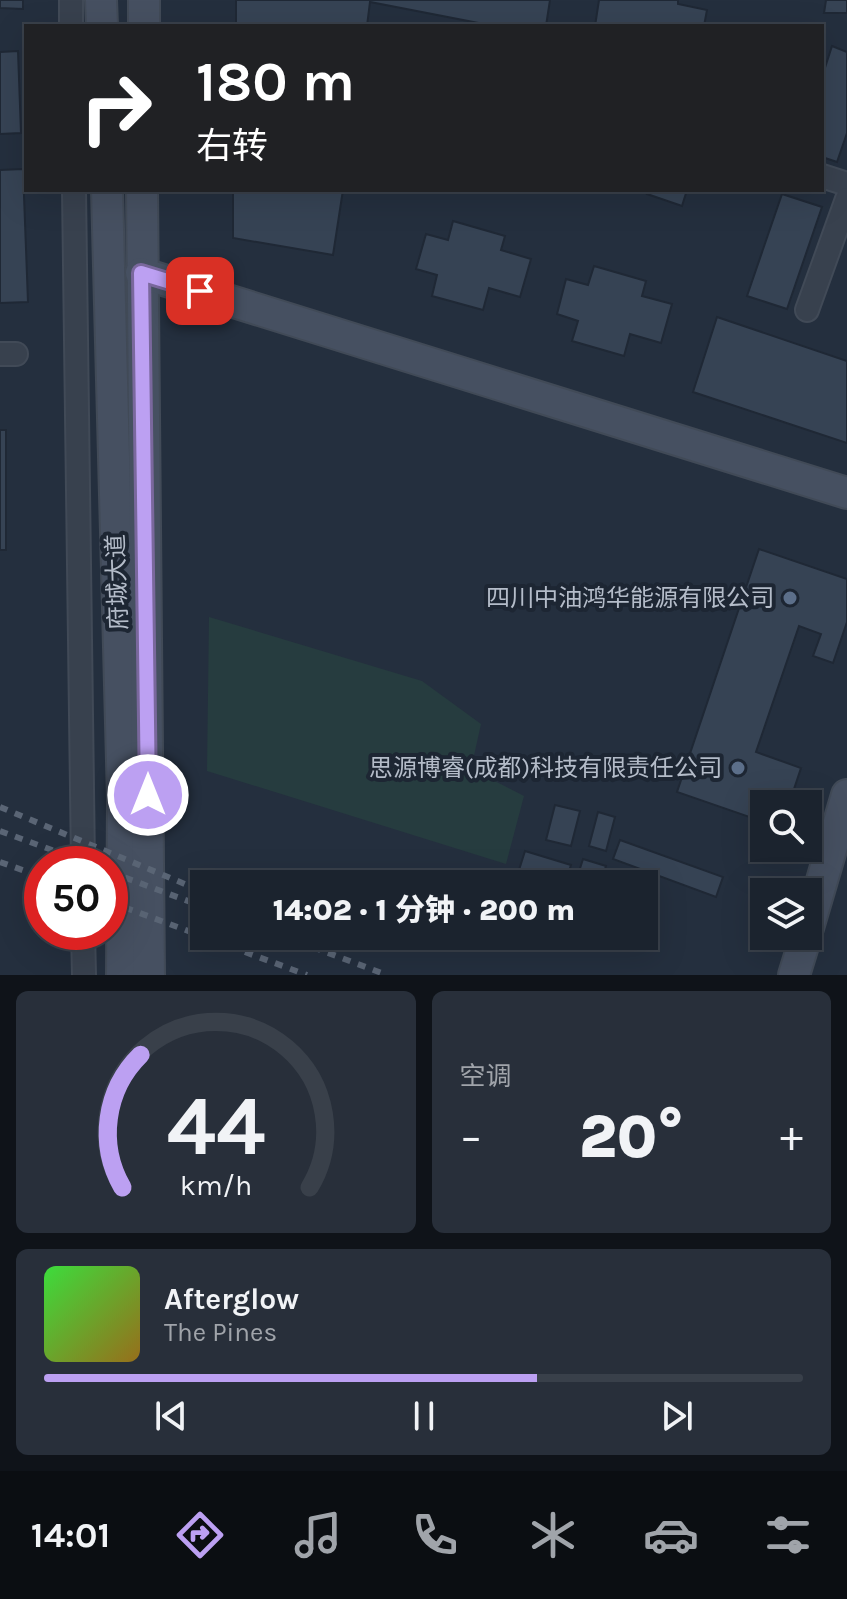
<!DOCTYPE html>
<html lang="zh">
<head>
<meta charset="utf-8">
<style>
  :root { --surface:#1b232e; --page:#282f3a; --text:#f1f3f6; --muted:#a0a4aa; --line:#39404a; --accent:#bca0f2 }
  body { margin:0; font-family:Karla,"Noto Sans SC",sans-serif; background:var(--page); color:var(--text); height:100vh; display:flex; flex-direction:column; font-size:30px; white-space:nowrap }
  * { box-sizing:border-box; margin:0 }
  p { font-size:26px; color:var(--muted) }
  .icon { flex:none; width:44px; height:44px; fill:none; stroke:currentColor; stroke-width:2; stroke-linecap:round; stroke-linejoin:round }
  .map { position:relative; height:975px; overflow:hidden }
  .side { display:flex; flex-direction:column; gap:16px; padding:16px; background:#0f1319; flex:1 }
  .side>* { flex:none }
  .top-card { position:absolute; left:24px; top:24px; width:800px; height:168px; border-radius:0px; box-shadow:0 8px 32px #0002,0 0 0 2px var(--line); background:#202124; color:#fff; overflow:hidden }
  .controls { position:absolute; left:750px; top:790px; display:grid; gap:16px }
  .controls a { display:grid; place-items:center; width:72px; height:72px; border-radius:0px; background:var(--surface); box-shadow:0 8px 32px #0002,0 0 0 2px var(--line); font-size:40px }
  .speed { position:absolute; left:24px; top:846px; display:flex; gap:16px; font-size:40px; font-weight:700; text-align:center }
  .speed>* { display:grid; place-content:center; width:104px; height:104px; border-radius:50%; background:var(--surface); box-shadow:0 8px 32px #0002,0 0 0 2px var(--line); line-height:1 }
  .speed .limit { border:12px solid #d22; background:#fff; color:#111 }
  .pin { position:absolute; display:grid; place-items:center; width:68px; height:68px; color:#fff; margin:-34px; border-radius:16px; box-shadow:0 4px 12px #0006 }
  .me { position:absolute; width:88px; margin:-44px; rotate:0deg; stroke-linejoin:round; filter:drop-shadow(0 0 6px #0008) }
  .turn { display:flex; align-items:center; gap:28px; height:168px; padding:0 40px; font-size:36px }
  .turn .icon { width:104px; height:104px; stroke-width:2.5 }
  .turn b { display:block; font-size:56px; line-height:68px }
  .big { font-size:60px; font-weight:800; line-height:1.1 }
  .side .widget { flex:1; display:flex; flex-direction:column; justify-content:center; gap:12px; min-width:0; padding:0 28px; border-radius:12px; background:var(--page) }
  .side .dial { align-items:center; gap:0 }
  .dial svg { height:208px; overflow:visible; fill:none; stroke:var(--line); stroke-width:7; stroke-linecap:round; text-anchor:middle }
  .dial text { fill:var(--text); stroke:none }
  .song { display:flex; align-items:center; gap:24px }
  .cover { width:96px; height:96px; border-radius:12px; background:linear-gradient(135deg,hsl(120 70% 55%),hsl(40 70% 35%)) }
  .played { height:8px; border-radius:4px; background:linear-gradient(90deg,var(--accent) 65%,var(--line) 65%) }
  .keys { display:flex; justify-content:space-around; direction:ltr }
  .heat { display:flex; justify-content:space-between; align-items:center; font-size:44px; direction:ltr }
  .side .tiles { flex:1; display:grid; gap:16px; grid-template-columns:1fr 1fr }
  .widget:last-child { grid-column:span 2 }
  .trip { position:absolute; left:190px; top:870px; width:468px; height:80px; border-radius:0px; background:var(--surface); box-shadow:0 8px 32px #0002,0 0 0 2px var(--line); font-weight:800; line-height:80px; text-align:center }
  .tab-bar { display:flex; height:128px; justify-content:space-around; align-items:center; background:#0b0e12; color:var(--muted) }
  .tab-bar .icon { width:56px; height:56px }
  .tab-bar .on { color:var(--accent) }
  .tab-bar b { font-size:36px; color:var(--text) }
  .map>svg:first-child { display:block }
  .green { fill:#263c3f }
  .building { fill:#364354; stroke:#1f2835; stroke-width:2 }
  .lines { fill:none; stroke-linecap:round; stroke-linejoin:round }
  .street-casing { stroke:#414a57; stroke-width:26 }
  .secondary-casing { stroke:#414a57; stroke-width:34 }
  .street { stroke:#38414e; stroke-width:22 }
  .secondary { stroke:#465061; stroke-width:30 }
  .rail { stroke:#5a6575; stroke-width:6; stroke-dasharray:8 8; stroke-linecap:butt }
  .route-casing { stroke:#7a689d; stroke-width:20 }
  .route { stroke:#bca0f2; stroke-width:14 }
  .service-dot { fill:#5c6f8a; stroke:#1d2633; stroke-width:3 }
  .labels { text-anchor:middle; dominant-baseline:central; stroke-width:8; stroke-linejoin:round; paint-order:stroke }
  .street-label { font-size:24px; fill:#b4bcc9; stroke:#1d2633 }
  .poi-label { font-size:24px; fill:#b4bcc9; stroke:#1d2633; text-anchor:end }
</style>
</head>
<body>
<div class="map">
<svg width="847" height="975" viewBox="0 0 847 975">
  <rect width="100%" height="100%" fill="#242f3e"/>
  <path class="green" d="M209,617L422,681L481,724L471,769L524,796L506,864L207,771Z"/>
  <g class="building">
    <path d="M0,0H23V9L0,8Z"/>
    <path d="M236,0H550L546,26H494L370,2L367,26H236Z"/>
    <path d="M599,0H678V4L707,10L704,26H595Z"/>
    <path d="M826,0H847V13H824Z"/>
    <path d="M832,46L847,52V133L837,162L822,157V77Z"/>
    <path d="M18,51L21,133L0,134V52Z"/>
    <path d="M23,169L28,302L0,303V170Z"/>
    <path d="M233,190H343L333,255L233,238Z"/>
    <path d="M648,190H687L682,206L647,194Z"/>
    <path d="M782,194L822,207L787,309L747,296Z"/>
    <path d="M453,221L505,236L501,250L531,259L520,297L489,288L483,310L432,296L437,275L416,269L426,234L448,240Z"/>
    <path d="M594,266L646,281L642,296L672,304L661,343L630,334L624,356L572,341L578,321L557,314L566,279L588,285Z"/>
    <path d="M717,317L847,361V443L693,392Z"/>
    <rect x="0" y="430" width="6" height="120"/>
    <path d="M759,549L847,579V622L833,663L813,656L821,634L799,626L756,752L801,768L789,804H764V822L677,792Z"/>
    <path d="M555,805L580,811L571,846L546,840Z"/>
    <path d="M598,812L615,817L606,851L589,846Z"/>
    <path d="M620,840L723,877L716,897L613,859Z"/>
    <path d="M525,851L571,865L565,884L519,870Z"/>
    <path d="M583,859L606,866L600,884H575Z"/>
  </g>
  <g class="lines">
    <g class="street-casing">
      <g id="street">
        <path d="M71,0V26"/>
        <path d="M822,176L847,184"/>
        <path d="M74,190L83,864"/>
        <path d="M807,310L847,199"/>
        <path d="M0,354H16"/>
        <path d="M83,932L84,975"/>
      </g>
    </g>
    <g class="secondary-casing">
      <g id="secondary">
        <path d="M101,0L102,26"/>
        <path d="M144,26V0"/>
        <path d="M107,190L123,799L122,975"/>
        <path d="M142,190L149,975"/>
        <path d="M141,273L847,493"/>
        <path d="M808,928L847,795"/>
        <path d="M794,975L806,936"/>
      </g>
    </g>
    <use href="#street" class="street"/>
    <use href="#secondary" class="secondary"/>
    <g class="rail">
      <path d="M0,807L204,892"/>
      <path d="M0,831L90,864"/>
      <path d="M0,862L42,877"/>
      <path d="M110,872L204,907"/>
      <path d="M110,902L307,975"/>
      <path d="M283,936L387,975"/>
    </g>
  </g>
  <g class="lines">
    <g class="route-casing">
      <path id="route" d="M148,795L141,273L200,291"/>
    </g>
    <use href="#route" class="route"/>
  </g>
  <g class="service-dot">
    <circle cx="790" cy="598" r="8"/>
    <circle cx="738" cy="768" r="8"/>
  </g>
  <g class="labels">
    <g class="street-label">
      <text transform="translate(117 582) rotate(-92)">府城大道</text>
    </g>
    <g class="poi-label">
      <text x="774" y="598">四川中油鸿华能源有限公司</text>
      <text x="722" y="768">思源博睿(成都)科技有限责任公司</text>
    </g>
  </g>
</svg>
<div class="controls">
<a><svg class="icon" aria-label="search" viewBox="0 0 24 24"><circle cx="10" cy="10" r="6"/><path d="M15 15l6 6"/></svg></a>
<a><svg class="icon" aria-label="layers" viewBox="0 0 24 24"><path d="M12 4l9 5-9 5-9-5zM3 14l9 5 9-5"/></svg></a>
</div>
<div class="speed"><div class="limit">50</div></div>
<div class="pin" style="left:200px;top:291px;background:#d93025"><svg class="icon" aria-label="arrive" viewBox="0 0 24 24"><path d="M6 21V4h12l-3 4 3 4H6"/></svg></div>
<svg class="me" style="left:148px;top:795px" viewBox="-20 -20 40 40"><circle r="17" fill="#bca0f2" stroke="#fff" stroke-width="3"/><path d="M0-11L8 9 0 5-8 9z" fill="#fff"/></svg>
<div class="trip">14:02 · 1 分钟 · 200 m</div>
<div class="top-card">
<div class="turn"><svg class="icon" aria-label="right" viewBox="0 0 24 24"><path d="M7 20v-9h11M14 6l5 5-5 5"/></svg><div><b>180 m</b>右转</div></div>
</div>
</div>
<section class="side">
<div class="tiles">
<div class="widget dial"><svg viewBox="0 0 100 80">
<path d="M14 69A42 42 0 1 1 86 69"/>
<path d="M14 69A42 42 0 0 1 21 18" stroke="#bca0f2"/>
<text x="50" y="56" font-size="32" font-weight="700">44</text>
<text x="50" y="72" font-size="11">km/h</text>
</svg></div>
<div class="widget"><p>空调</p>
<div class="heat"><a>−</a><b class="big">20°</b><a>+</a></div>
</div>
<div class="widget">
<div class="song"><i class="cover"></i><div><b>Afterglow</b><p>The Pines</p></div></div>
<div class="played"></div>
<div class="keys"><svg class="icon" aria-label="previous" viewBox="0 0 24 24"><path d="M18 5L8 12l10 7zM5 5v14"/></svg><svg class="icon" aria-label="pause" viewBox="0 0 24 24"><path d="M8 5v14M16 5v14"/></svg><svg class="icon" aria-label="next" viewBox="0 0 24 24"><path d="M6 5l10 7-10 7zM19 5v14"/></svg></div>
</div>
</div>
</section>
<nav class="tab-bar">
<b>14:01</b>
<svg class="icon on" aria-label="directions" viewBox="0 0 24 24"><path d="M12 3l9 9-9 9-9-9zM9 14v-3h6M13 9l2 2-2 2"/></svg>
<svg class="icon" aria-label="music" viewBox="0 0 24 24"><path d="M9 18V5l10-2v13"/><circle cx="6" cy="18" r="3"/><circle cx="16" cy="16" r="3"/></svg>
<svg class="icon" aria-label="phone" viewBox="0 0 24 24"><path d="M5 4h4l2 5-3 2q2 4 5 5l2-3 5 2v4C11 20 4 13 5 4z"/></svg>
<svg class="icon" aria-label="climate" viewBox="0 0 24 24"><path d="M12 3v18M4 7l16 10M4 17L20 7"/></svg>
<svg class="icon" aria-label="car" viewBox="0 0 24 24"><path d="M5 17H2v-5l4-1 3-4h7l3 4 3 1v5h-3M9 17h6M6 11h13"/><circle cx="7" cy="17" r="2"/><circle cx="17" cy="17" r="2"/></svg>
<svg class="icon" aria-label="filters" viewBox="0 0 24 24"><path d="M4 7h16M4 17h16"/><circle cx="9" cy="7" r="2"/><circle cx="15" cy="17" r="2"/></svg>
</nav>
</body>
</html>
